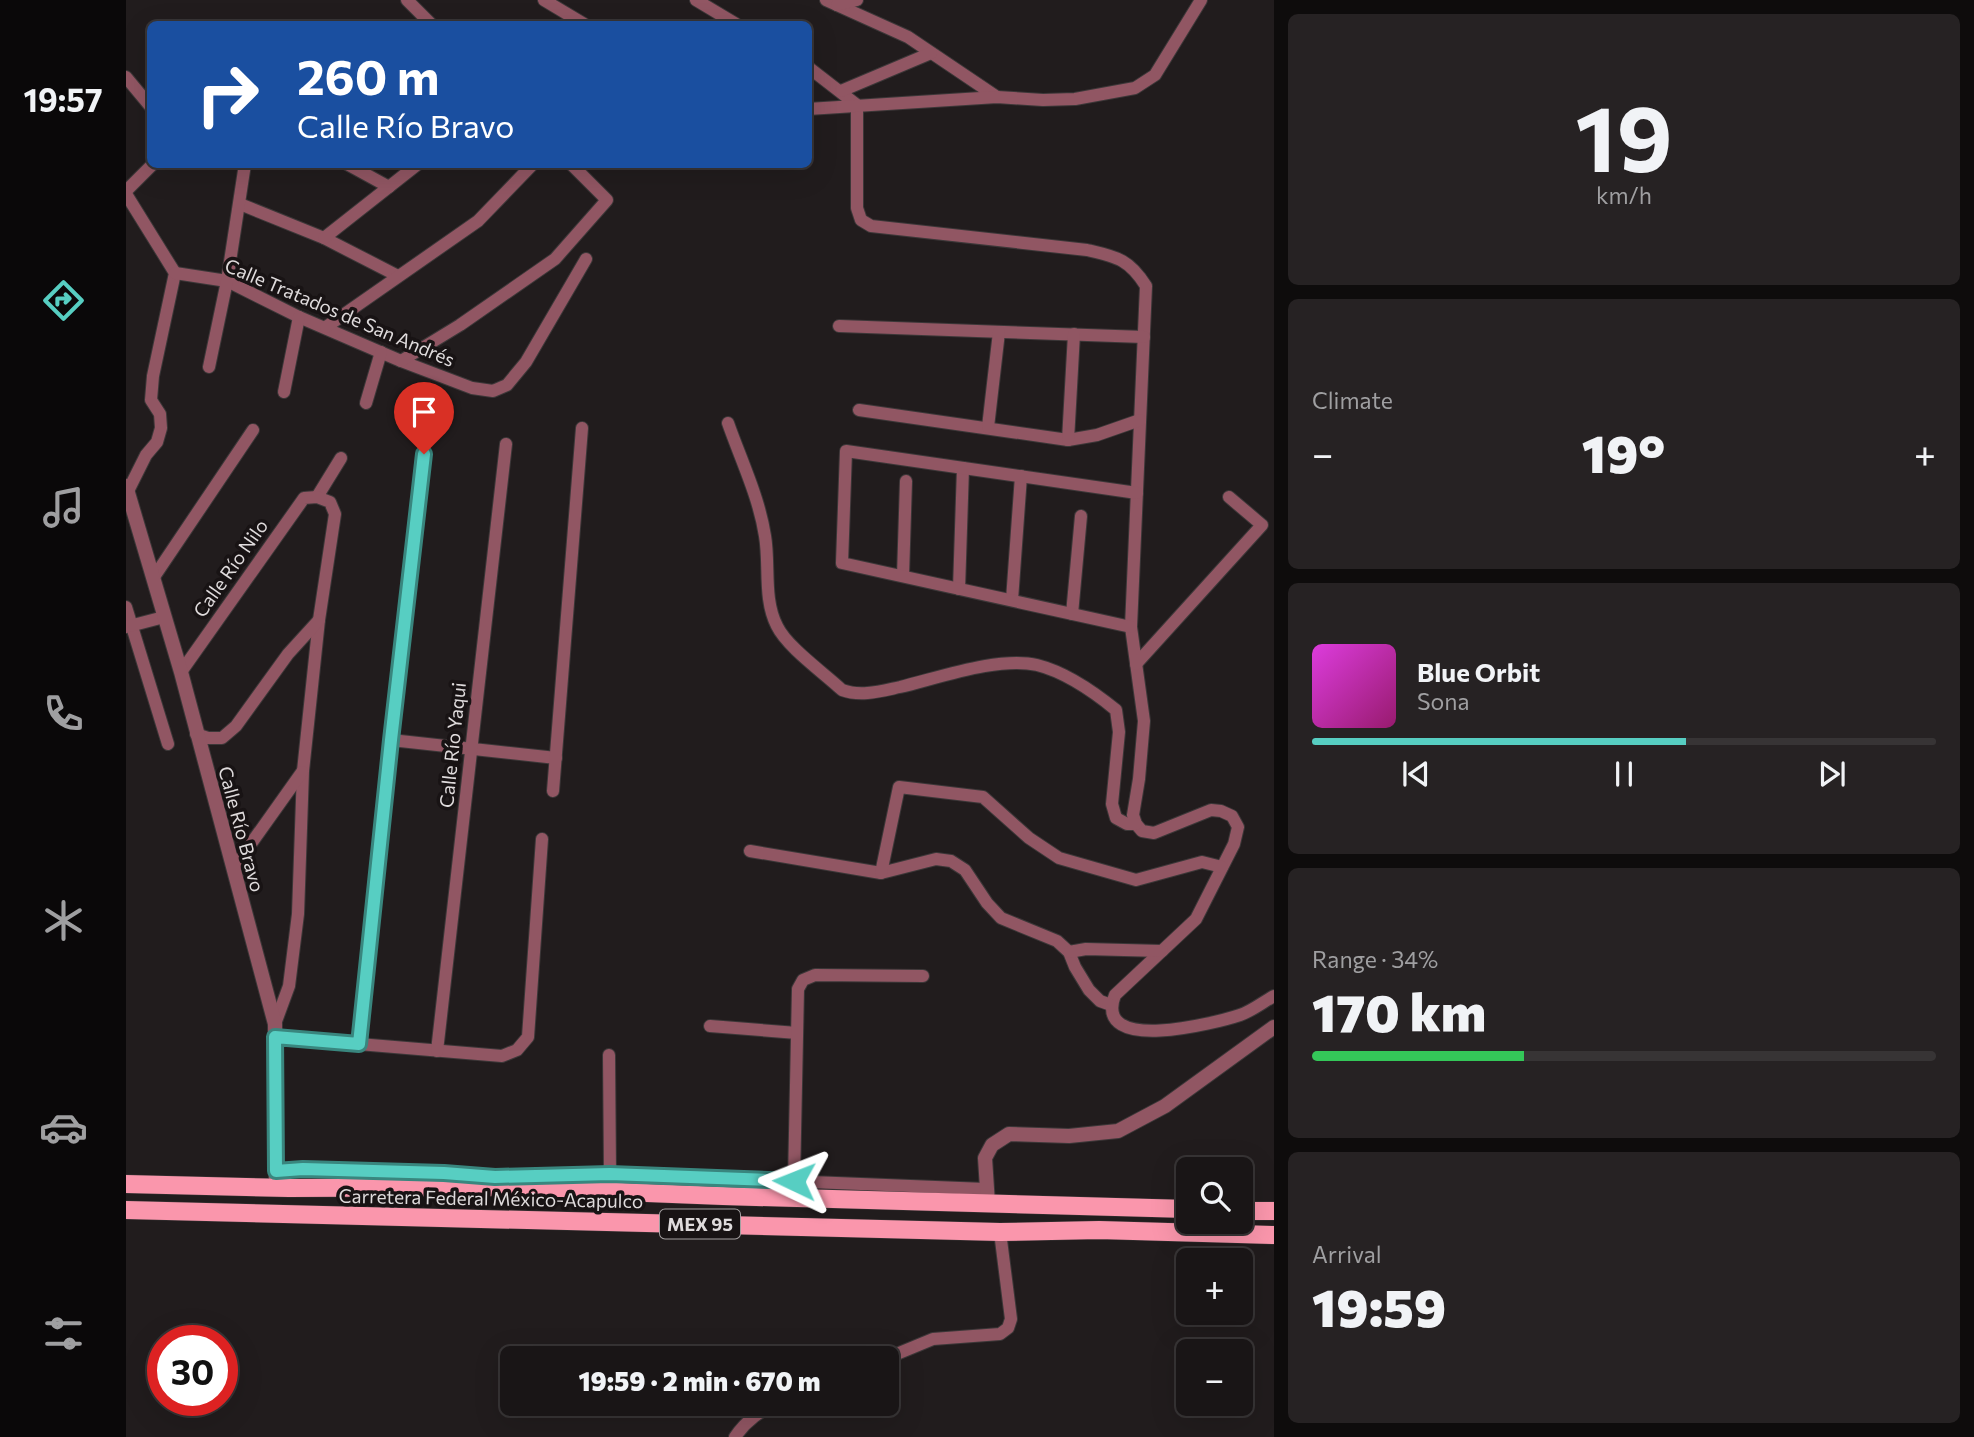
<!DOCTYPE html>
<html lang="en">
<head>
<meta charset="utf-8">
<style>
  :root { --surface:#191516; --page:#262223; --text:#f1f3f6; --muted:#9f9fa1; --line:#373435; --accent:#57cec2 }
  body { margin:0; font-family:Commissioner,sans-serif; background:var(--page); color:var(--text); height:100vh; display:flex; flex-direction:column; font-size:26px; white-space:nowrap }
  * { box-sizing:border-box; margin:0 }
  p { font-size:23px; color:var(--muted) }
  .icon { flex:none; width:38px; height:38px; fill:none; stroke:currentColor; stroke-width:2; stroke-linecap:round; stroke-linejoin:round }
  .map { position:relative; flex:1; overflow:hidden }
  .sheet { display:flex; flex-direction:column; gap:14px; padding:14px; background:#0e0c0c; width:700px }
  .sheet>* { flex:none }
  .hud { position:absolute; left:21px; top:21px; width:665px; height:147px; border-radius:10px; box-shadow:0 7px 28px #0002,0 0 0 2px var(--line); background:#1a4fa0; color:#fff; overflow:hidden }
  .controls { position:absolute; left:1050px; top:1157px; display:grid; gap:14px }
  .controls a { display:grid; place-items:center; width:77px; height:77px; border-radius:10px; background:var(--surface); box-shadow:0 7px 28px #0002,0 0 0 2px var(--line); font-size:35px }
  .speed { position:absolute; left:21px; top:1325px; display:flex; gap:14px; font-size:35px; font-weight:700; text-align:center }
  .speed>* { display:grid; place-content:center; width:91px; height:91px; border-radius:50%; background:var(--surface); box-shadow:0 7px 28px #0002,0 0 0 2px var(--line); line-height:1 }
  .speed .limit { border:10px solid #d22; background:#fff; color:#111 }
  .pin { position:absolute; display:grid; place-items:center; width:60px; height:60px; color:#fff; margin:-72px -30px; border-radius:50% 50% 50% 0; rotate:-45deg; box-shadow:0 0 7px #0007 }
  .pin .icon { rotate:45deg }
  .me { position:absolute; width:77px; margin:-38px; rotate:272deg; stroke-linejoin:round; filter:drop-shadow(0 0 5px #0008) }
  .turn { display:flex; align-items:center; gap:24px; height:147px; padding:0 35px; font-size:32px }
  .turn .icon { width:91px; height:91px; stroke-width:2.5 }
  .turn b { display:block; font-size:49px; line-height:60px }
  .big { font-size:52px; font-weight:800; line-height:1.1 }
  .sheet .tile { flex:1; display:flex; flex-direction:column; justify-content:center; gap:10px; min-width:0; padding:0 24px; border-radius:10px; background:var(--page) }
  .sheet .dial { align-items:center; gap:0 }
  .dial b { font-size:91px; line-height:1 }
  .song { display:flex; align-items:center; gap:21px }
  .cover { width:84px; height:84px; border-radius:10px; background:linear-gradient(135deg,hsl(300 70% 55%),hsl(320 70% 35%)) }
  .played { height:7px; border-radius:4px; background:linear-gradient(90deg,var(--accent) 60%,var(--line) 60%) }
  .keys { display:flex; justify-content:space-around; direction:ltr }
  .heat { display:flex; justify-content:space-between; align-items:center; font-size:38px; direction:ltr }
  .charge { height:10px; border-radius:5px; background:linear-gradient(90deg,#34c759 34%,var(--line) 0) }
  .trip { position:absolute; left:374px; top:1346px; width:399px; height:70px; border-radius:10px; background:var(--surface); box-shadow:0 7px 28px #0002,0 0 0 2px var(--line); font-weight:800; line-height:70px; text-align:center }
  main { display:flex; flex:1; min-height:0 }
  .dock { display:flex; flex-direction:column; width:126px; justify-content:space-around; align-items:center; background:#0a0809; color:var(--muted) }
  .dock .icon { width:49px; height:49px }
  .dock .on { color:var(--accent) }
  .dock b { font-size:32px; color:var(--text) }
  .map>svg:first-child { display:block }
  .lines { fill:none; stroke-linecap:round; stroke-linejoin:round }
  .minor-casing { stroke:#3c3738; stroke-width:14 }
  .tertiary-casing { stroke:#3c3738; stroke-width:16 }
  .primary-casing { stroke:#3c3738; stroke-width:19 }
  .minor { stroke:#915663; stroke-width:12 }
  .tertiary { stroke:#915663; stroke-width:14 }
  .primary { stroke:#fa96ac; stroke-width:18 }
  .route-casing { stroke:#39867e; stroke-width:18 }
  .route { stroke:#57cec2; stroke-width:12 }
  .labels { text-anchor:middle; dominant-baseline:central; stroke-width:7; stroke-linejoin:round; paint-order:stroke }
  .shield { fill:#181314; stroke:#a39fa0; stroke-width:2 }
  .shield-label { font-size:18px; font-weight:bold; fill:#dfdbdc }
  .street-label { font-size:19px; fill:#dfdbdc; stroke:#181314 }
</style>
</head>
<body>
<main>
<nav class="dock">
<b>19:57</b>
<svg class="icon on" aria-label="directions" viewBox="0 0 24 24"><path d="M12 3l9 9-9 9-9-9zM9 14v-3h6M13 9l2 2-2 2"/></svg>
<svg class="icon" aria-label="music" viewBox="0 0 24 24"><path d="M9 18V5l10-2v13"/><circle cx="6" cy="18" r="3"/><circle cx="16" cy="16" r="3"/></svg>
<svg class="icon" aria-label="phone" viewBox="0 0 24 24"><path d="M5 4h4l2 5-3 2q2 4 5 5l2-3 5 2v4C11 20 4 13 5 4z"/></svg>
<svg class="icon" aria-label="climate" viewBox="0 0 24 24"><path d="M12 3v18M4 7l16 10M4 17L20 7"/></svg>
<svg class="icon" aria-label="car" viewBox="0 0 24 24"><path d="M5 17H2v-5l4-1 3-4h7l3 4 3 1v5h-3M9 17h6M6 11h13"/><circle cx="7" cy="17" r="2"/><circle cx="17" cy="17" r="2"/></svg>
<svg class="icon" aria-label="filters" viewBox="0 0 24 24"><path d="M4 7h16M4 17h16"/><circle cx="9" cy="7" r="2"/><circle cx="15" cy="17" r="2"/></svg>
</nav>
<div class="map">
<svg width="1148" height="1437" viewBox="0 0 1148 1437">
  <rect width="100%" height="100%" fill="#211c1d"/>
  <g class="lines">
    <g class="minor-casing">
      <g id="minor">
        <path d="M281,0L305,24"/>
        <path d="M418,0L458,24"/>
        <path d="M570,0L610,24"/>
        <path d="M700,0L782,37L871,97"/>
        <path d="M711,5L731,0"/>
        <path d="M682,67L731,105V208L735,220L745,226L961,250C991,257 1003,259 1020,286L1005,627L1018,721L1013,779L1007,815L1010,824L1016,831L1028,833L1085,810L1095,811L1106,816L1112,827L1108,844L1070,919L989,995C966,1055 1090,1023 1114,1015C1126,1011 1137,1002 1148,996"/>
        <path d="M0,77L24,106"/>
        <path d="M715,91L805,53"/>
        <path d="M682,109L871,97L917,100L949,99L1009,88L1029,75L1075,0"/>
        <path d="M221,164L263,187"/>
        <path d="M0,191L27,164"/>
        <path d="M0,194L49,273L27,376L25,400L34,414L35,428L31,442L20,455L2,491"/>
        <path d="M114,204L198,238L272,276"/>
        <path d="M198,238L292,164"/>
        <path d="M49,273L101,281L173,317L275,361L346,388L367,391L381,385L400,362L460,259"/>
        <path d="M713,326L1018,337"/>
        <path d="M200,327L352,221L407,164"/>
        <path d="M275,361L334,325L429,259L481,200L445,164"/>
        <path d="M83,367L101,281L119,164"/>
        <path d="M158,392L173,317"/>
        <path d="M240,403L255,352"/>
        <path d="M733,410L942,440L971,435L1014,420"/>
        <path d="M602,423C615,460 633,497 639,536C644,565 637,599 651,626C661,647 698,673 716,690C735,697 755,691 774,687C812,678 873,656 911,665C939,672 968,692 990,710L993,732L986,804L990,818L1001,824H1010"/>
        <path d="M862,427L873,332"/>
        <path d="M942,440L948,334"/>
        <path d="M191,497L215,458"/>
        <path d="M777,576L780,481"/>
        <path d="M28,577L127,430"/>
        <path d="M833,589L837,468"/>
        <path d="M886,600L895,476"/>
        <path d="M0,607L42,744"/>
        <path d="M946,614L955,516"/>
        <path d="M0,627L38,617"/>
        <path d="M1005,627L716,563L720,451L1011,493"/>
        <path d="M1010,664L1136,525L1103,497"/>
        <path d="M55,672L178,498L191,497L204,502L209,514L193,620L177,771L172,914L163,986L149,1024"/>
        <path d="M70,734L82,738H96L110,726L162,654L193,620"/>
        <path d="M265,740L430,758"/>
        <path d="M427,791L456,428"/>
        <path d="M624,851L755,873L810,859L825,861L839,870L861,903L875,918L931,941L943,952L949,967L963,990L974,1001L985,1005"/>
        <path d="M107,869L176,772"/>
        <path d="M755,873L773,787L857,797L903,838L933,858L1010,880L1076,862L1096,867"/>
        <path d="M943,952L960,949L1036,951"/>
        <path d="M584,1026L671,1033"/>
        <path d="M149,1037L376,1056L391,1050L402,1037L416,839"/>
        <path d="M233,1044L265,740L298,454"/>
        <path d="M311,1051L380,444"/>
        <path d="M483,1055L484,1174"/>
        <path d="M150,1171L177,1169L318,1173L369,1177L430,1174H484L859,1189"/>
        <path d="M668,1181L672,989L677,980L689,975L797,976"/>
        <path d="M761,1358L807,1339L874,1334L882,1328L885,1319L874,1232"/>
        <path d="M609,1437C619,1422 635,1409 653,1404"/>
      </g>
    </g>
    <g class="tertiary-casing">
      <g id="tertiary">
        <path d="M0,486L55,672L149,1024L150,1188"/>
        <path d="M862,1204L859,1158L866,1145L883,1134L943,1136L992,1131L1039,1106L1148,1027"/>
      </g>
    </g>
    <g class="primary-casing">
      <g id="primary">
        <path d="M0,1184L163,1188L372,1187L597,1196L1062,1209"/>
        <path d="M0,1210L874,1232L973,1230L1148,1235"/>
        <path d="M1115,1211H1148"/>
      </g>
    </g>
    <use href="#minor" class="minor"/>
    <use href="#tertiary" class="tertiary"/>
    <use href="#primary" class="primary"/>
  </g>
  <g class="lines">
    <g class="route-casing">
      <path id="route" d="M298,454L265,740L233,1044L149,1037L150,1171L177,1169L318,1173L369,1177L484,1174L668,1181"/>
    </g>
    <use href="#route" class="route"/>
  </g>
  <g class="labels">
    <rect class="shield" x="534" y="1209.5" width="80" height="29" rx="5"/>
    <g class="shield-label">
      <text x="574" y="1224">MEX 95</text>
    </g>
    <g class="street-label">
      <text transform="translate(214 312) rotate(23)">Calle Tratados de San Andrés</text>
      <text transform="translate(104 568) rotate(-55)">Calle Río Nilo</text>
      <text transform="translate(326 745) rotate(-84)">Calle Río Yaqui</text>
      <text transform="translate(116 829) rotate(75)">Calle Río Bravo</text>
      <text transform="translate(365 1198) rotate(1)">Carretera Federal México-Acapulco</text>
    </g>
  </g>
</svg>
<div class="controls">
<a><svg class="icon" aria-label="search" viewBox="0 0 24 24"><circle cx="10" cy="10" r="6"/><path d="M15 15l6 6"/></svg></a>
<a>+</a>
<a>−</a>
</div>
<div class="speed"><div class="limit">30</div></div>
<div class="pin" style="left:298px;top:454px;background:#d93025"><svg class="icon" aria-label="arrive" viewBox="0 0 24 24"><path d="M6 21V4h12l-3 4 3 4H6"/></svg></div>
<svg class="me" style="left:668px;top:1181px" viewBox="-20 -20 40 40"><path d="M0-17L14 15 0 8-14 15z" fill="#57cec2" stroke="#fff" stroke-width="4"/></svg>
<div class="trip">19:59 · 2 min · 670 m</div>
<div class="hud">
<div class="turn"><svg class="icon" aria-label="right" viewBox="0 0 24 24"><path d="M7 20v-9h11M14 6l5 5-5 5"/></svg><div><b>260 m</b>Calle Río Bravo</div></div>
</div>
</div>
<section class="sheet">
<div class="tile dial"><b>19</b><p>km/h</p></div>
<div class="tile"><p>Climate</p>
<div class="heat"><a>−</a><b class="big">19°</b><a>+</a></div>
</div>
<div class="tile">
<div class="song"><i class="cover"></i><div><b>Blue Orbit</b><p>Sona</p></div></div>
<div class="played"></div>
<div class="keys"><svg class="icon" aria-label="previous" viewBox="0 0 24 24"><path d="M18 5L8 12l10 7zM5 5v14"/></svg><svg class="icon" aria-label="pause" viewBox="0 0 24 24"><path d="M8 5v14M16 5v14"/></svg><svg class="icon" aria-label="next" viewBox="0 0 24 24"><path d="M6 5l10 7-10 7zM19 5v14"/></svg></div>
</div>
<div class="tile"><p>Range · 34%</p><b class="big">170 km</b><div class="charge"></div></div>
<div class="tile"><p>Arrival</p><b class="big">19:59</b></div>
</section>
</main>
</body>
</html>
